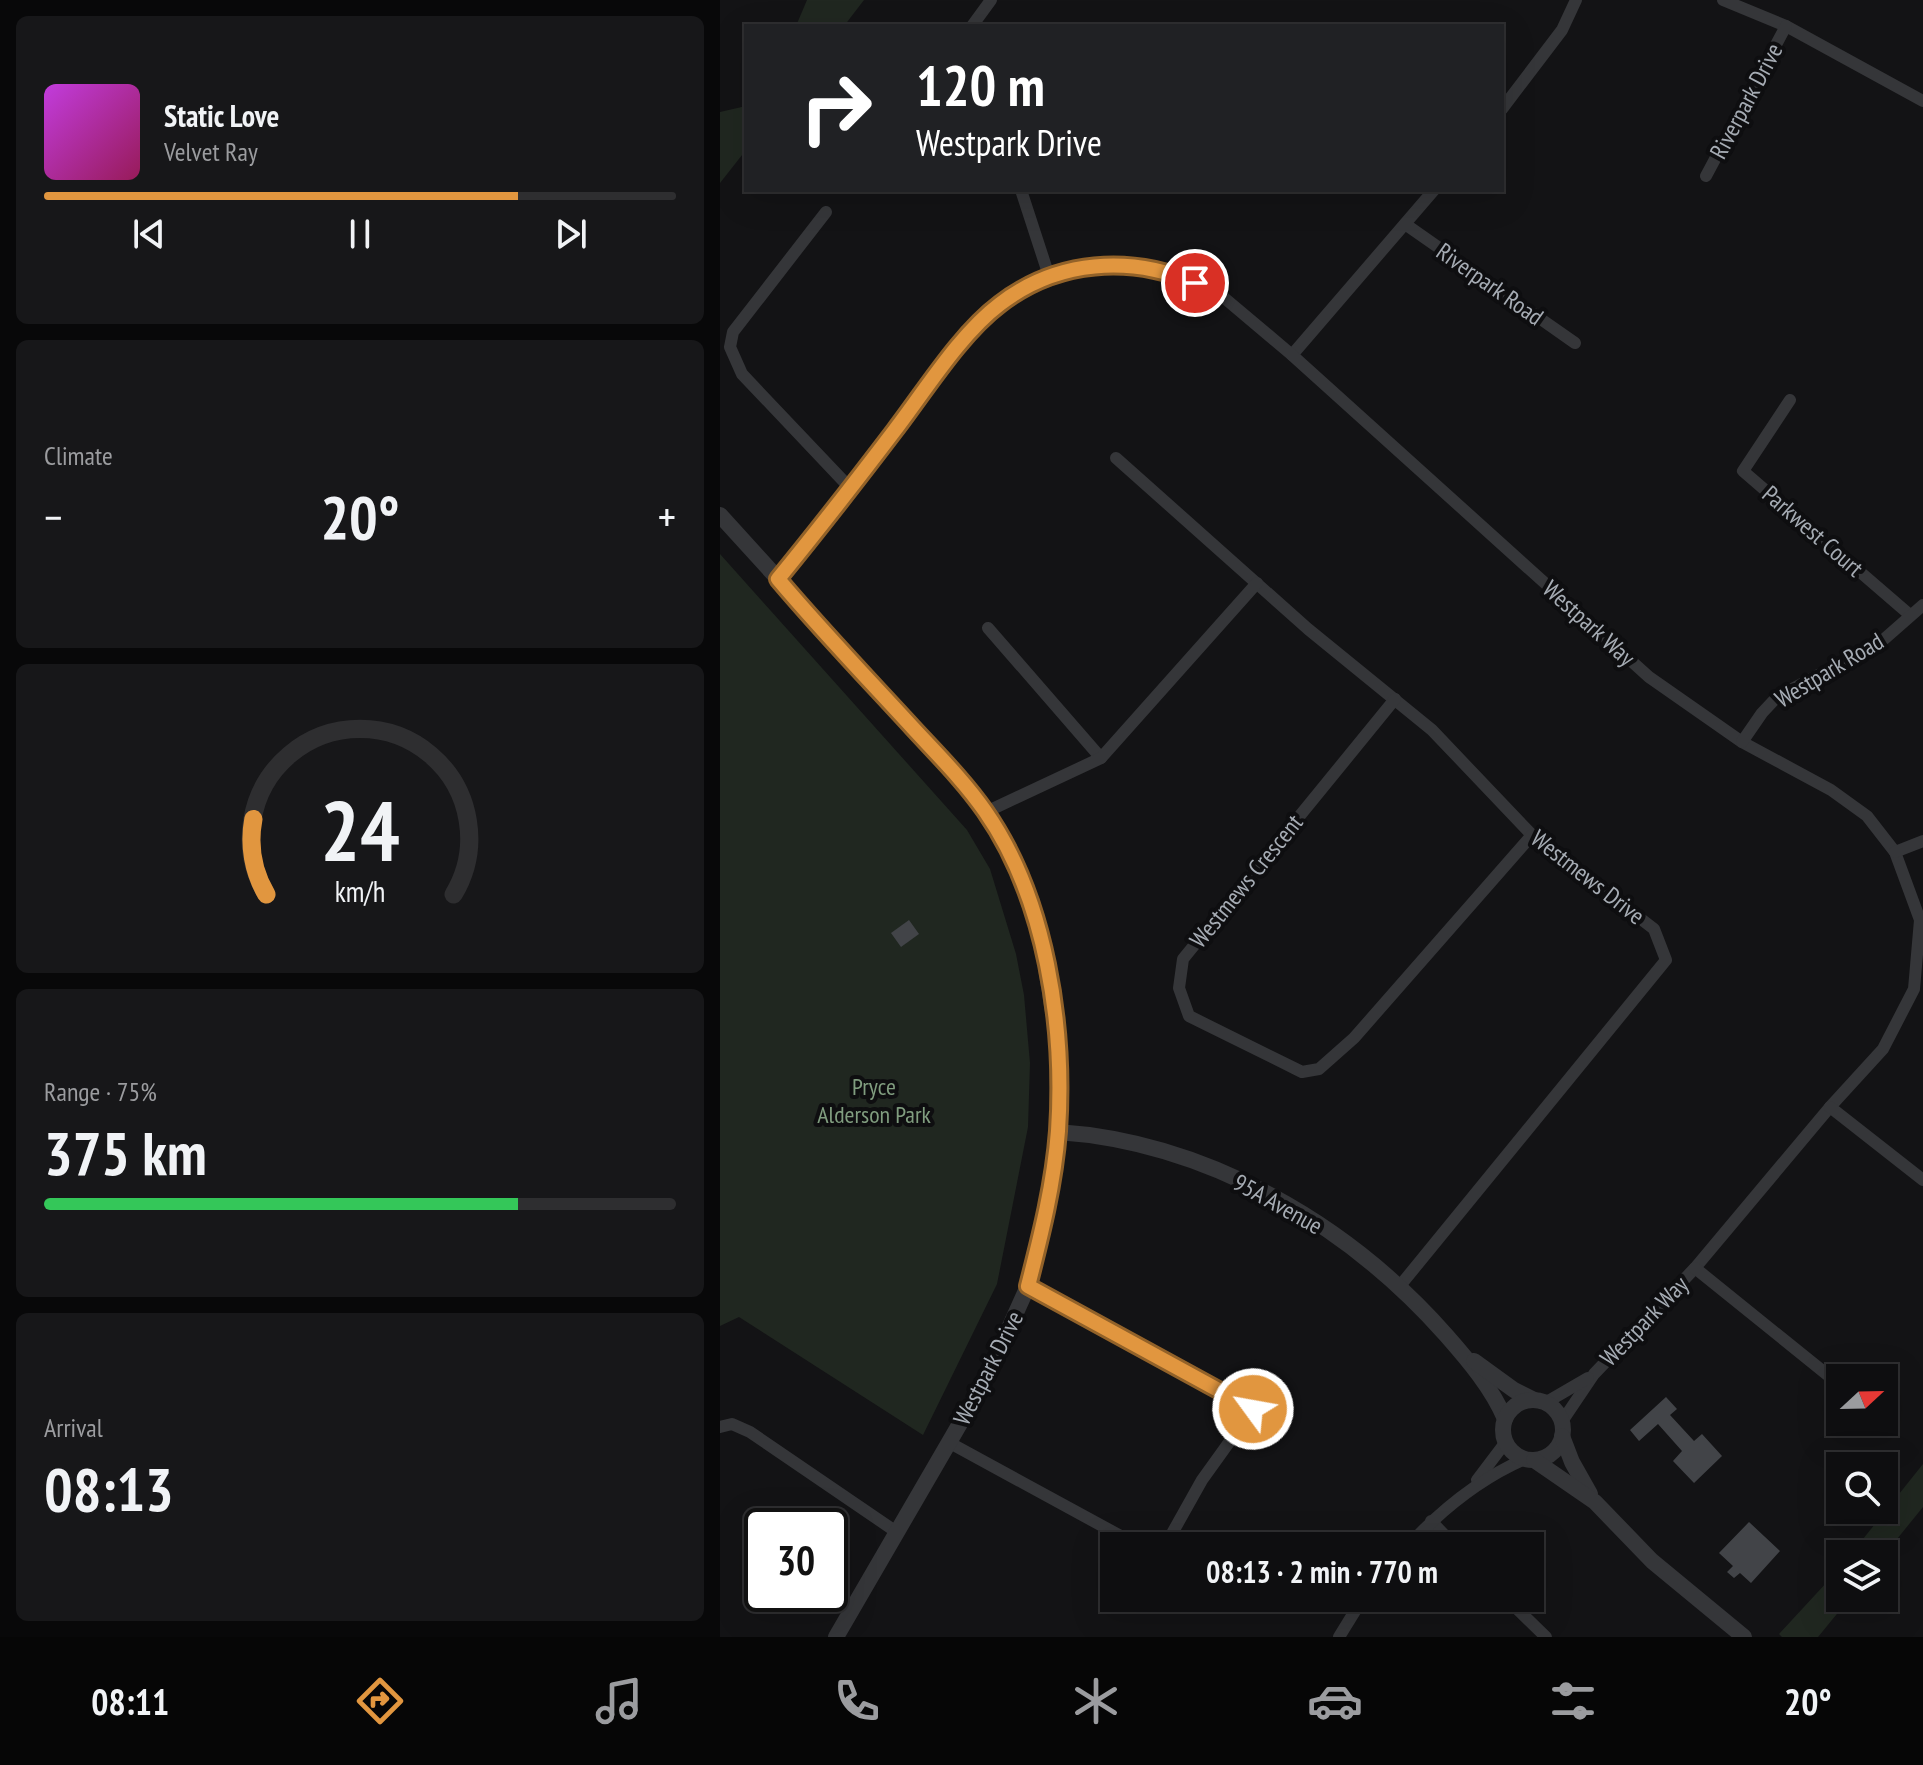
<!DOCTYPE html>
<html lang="en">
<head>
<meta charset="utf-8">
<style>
  :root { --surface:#0e0e10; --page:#171719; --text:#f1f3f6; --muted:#9b9c9f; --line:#2e2e30; --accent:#e1963f }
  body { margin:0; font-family:"PT Sans Narrow",sans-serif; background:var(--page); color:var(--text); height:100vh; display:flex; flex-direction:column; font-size:30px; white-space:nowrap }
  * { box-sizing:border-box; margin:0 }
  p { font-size:26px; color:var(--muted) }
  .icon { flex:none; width:44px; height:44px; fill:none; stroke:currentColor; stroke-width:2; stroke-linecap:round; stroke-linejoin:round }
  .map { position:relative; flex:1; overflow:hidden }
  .side { display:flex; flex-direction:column; gap:16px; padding:16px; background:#080809; width:720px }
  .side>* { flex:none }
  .guide { position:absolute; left:24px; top:24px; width:760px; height:168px; border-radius:0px; box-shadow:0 8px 32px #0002,0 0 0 2px var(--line); background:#202124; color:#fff; overflow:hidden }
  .needle { width:52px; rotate:68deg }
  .buttons { position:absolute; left:1106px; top:1364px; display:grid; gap:16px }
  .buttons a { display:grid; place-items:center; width:72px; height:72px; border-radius:0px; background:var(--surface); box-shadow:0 8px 32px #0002,0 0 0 2px var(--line); font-size:40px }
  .speed { position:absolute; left:24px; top:1508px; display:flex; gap:16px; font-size:40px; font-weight:700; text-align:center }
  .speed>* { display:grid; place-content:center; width:104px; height:104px; border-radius:50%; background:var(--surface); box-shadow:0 8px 32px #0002,0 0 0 2px var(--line); line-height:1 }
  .speed .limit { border:4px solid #111; border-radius:12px; background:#fff; color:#111 }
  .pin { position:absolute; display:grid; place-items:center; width:68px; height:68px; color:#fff; margin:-34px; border:4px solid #fff; border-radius:50%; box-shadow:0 2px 8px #0007 }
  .me { position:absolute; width:88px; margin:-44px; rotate:302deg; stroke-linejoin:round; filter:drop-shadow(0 0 6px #0008) }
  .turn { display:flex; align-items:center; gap:28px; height:168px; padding:0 40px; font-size:36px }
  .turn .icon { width:104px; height:104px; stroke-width:2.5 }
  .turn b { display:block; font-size:56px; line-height:68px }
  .big { font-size:60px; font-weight:700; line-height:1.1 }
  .side .tile { flex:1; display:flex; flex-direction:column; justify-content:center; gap:12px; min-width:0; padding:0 28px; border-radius:12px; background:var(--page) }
  .side .dial { align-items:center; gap:0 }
  .dial svg { height:208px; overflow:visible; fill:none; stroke:var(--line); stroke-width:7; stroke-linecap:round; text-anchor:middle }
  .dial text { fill:var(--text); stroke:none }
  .song { display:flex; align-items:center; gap:24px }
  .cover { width:96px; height:96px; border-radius:12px; background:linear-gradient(135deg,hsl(290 70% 55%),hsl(330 70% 35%)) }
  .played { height:8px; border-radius:4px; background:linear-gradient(90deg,var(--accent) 75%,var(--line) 75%) }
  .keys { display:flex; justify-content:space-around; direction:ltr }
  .heat { display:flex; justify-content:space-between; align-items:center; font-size:44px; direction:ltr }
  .charge { height:12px; border-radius:6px; background:linear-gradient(90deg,#34c759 75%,var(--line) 0) }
  .trip { position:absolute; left:380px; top:1532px; width:444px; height:80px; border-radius:0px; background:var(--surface); box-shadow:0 8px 32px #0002,0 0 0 2px var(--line); font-weight:700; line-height:80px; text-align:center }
  .tab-bar { display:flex; height:128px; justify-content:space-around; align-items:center; background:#060606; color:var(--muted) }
  .tab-bar .icon { width:56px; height:56px }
  .tab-bar .on { color:var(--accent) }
  .tab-bar b { font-size:36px; color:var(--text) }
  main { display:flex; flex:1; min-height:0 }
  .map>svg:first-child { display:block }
  .green { fill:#202720 }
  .building { fill:#424448 }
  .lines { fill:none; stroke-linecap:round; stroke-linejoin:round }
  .minor { stroke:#353639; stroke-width:12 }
  .tertiary { stroke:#353639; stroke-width:16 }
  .route-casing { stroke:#926229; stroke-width:20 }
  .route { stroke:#e1963f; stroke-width:14 }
  .labels { text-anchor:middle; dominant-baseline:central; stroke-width:8; stroke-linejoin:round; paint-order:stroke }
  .street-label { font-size:24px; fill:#a6acb4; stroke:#0e0e10 }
  .park-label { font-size:24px; fill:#809d7f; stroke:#0e0e10 }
</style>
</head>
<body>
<main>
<section class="side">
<div class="tile">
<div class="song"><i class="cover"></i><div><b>Static Love</b><p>Velvet Ray</p></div></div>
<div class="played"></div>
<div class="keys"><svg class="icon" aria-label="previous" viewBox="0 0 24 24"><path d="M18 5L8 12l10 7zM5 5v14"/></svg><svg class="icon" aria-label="pause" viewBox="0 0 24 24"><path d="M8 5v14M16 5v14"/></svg><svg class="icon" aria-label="next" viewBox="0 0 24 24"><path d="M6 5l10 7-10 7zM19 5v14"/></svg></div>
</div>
<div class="tile"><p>Climate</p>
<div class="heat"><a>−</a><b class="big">20°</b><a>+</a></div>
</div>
<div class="tile dial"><svg viewBox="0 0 100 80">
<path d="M14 69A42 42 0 1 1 86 69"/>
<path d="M14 69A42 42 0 0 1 9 40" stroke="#e1963f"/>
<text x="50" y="56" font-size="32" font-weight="700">24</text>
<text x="50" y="72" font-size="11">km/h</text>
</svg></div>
<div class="tile"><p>Range · 75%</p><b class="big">375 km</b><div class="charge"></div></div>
<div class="tile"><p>Arrival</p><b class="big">08:13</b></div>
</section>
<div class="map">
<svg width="1203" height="1637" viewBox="0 0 1203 1637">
  <rect width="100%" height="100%" fill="#131315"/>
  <g class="green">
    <path d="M87,0H144L124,26H76Z"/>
    <path d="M26,106V150L0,183V112Z"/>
    <path d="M0,554L247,830L270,869L296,954L304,995L310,1063L308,1127L277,1284L203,1435L19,1317L0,1326Z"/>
    <path d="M1203,1464V1507L1164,1555L1131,1554Z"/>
    <path d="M1120,1568V1598H1130L1098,1637H1062L1059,1634Z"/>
  </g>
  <g class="building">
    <path d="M189,920L199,934L181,947L171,933Z"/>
    <path d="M946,1397L957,1409L950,1415L974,1441L982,1434L1002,1456L974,1483L953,1461L962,1451L938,1424L919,1441L910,1430Z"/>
    <path d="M1029,1522L1060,1551L1031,1583L1020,1573L1014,1578L1007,1572L1013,1566L999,1553Z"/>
  </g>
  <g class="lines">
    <g class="minor">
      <path d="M1003,0L1066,26L1203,101"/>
      <path d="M252,26L271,0"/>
      <path d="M782,109L842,30L856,0"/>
      <path d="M986,176L1066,26"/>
      <path d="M301,190L329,276"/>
      <path d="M106,212L13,332L10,347L22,374L131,489"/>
      <path d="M685,224L855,343"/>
      <path d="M572,355L714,190"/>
      <path d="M1070,400L1023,471L1190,615"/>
      <path d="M396,458L588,629L712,730L812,835L934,929L946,960L679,1287"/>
      <path d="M58,579L233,353L279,304L329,276L360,267L390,264L448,271L502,296L572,355L929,677L1022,742L1111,790L1147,816L1175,852L1200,920L1194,989L1163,1049L1110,1107L975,1268L874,1374L841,1423"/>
      <path d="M268,628L381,758"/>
      <path d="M675,699L463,959L459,988L469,1016L582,1072L599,1069L634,1038L812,835"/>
      <path d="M1022,742L1042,713L1057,697L1162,641L1203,605"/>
      <path d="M266,812L381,758L537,583"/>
      <path d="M1175,852L1203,841"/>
      <path d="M1110,1107L1203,1180"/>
      <path d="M975,1268L1120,1385"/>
      <path d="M308,1286L533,1409L482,1480L445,1546"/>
      <path d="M825,1403L868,1378"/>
      <path d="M0,1427L12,1424L30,1432L178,1533"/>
      <path d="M230,1443L419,1546"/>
      <path d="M757,1480L785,1443"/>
      <path d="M711,1521L735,1546"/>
      <path d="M688,1546C722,1509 759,1479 805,1459"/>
      <path d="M786,1598L826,1637"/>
      <path d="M619,1637L643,1598"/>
    </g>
    <g class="tertiary">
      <path d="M0,515L248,788L285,842L312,902L323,949L337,1037L338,1132L328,1206L308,1286L267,1377L116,1637"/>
      <path d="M338,1132C487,1142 628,1224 726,1335C748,1360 772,1388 785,1419"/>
      <path d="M754,1361L794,1390L814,1400"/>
      <circle cx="813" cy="1430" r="30"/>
      <path d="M842,1436L852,1462L870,1494"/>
      <path d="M814,1460L875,1502L932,1561L1024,1637"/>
    </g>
  </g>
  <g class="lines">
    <g class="route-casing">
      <path id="route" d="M475,283C410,255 337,260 280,304C240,334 205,391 175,430C137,480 98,530 58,579C101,630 148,679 193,728C218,755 244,781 265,811C326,898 345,1026 338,1131C334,1184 321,1235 308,1286L533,1409"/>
    </g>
    <use href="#route" class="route"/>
  </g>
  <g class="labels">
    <g class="street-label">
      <text transform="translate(1026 101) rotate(-62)">Riverpark Drive</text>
      <text transform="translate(770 284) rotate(35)">Riverpark Road</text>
      <text transform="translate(1093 531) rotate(41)">Parkwest Court</text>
      <text transform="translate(869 623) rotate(42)">Westpark Way</text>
      <text transform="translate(1109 670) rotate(-31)">Westpark Road</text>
      <text transform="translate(868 877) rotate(38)">Westmews Drive</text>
      <text transform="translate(526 881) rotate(-51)">Westmews Crescent</text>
      <text transform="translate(558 1204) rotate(29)">95A Avenue</text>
      <text transform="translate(924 1321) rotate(-46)">Westpark Way</text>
      <text transform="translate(268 1368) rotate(-63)">Westpark Drive</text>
    </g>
    <g class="park-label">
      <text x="154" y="1086">Pryce<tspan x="154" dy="28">Alderson Park</tspan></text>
    </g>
  </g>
</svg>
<div class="buttons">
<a><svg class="needle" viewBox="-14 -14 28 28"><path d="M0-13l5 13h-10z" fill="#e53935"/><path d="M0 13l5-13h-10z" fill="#9b9c9f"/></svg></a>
<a><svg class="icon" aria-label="search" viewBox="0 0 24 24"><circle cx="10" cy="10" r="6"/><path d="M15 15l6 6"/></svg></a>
<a><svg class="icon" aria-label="layers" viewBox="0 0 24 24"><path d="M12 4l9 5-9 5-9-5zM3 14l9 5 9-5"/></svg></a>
</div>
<div class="speed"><div class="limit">30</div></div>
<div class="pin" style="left:475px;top:283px;background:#d93025"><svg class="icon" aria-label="arrive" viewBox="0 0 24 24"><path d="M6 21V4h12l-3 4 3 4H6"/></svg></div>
<svg class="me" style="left:533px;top:1409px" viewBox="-20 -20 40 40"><circle r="17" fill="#e1963f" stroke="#fff" stroke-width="3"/><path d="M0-11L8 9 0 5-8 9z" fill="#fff"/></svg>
<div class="trip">08:13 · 2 min · 770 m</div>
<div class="guide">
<div class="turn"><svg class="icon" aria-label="right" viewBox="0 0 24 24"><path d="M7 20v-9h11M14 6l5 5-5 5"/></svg><div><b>120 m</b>Westpark Drive</div></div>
</div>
</div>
</main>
<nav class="tab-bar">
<b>08:11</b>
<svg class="icon on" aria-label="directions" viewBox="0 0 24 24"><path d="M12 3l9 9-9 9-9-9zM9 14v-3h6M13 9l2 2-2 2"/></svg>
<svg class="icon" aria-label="music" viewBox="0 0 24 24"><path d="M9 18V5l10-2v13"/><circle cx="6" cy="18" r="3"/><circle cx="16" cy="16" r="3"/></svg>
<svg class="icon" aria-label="phone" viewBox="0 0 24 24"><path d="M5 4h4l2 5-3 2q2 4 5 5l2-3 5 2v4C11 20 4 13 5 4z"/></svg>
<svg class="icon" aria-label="climate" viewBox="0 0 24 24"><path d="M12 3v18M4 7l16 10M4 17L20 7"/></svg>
<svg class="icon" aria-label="car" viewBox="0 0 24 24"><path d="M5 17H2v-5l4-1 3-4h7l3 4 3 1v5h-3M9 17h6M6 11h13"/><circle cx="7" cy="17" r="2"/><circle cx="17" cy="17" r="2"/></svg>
<svg class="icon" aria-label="filters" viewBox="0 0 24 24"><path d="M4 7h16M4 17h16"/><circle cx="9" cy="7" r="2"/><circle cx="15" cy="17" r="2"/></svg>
<b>20°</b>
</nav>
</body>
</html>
